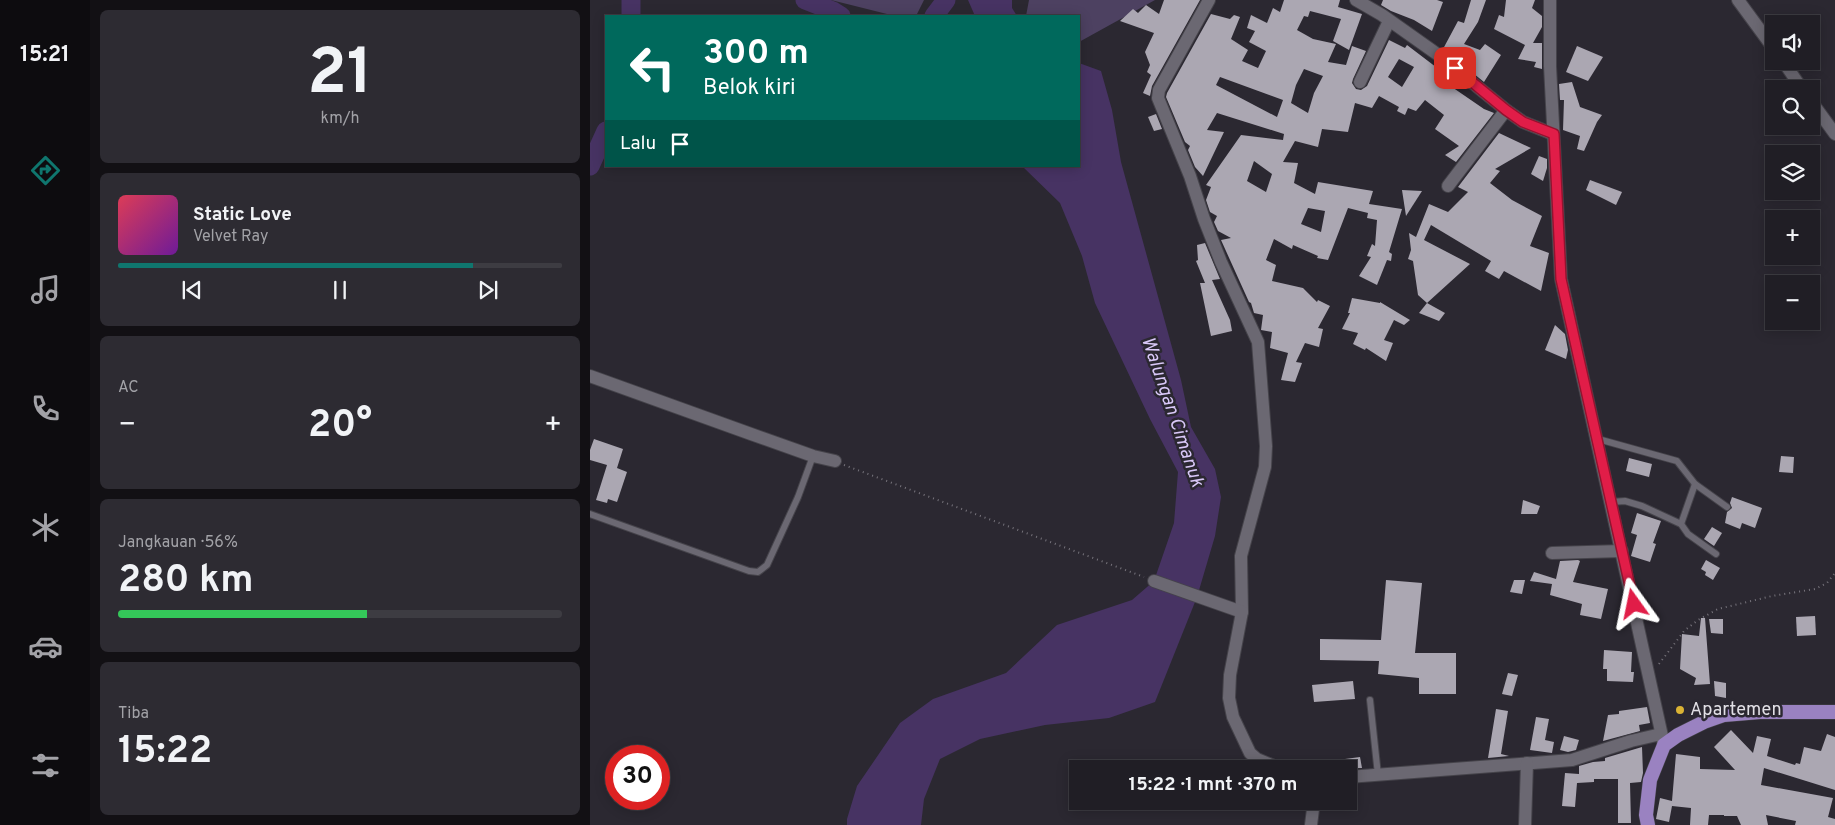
<!DOCTYPE html>
<html lang="id">
<head>
<meta charset="utf-8">
<style>
  :root { --surface:#201e25; --page:#2d2b32; --text:#f1f3f6; --muted:#a2a2a7; --line:#3d3c42; --accent:#0f766e }
  body { margin:0; font-family:Overpass,sans-serif; background:var(--page); color:var(--text); height:100vh; display:flex; flex-direction:column; font-size:19px; white-space:nowrap }
  * { box-sizing:border-box; margin:0 }
  p { font-size:16px; color:var(--muted) }
  .icon { flex:none; width:28px; height:28px; fill:none; stroke:currentColor; stroke-width:2; stroke-linecap:round; stroke-linejoin:round }
  .map { position:relative; flex:1; overflow:hidden }
  .details { display:flex; flex-direction:column; gap:10px; padding:10px; background:#121014; width:500px }
  .details>* { flex:none }
  .banner { position:absolute; left:15px; top:15px; width:475px; height:152px; border-radius:0px; box-shadow:0 2px 12px #0003,0 0 0 1px var(--line); background:#00695c; color:#fff; overflow:hidden }
  .tools { position:absolute; left:1175px; top:15px; display:grid; gap:10px }
  .tools a { display:grid; place-items:center; width:55px; height:55px; border-radius:0px; background:var(--surface); box-shadow:0 2px 12px #0003,0 0 0 1px var(--line); font-size:25px }
  .speed { position:absolute; left:15px; top:745px; display:flex; gap:10px; font-size:25px; font-weight:700; text-align:center }
  .speed>* { display:grid; place-content:center; width:65px; height:65px; border-radius:50%; background:var(--surface); box-shadow:0 2px 12px #0003,0 0 0 1px var(--line); line-height:1 }
  .speed .limit { border:8px solid #d22; background:#fff; color:#111 }
  .pin { position:absolute; display:grid; place-items:center; width:42px; height:42px; color:#fff; margin:-21px; border-radius:10px; box-shadow:0 2px 8px #0006 }
  .me { position:absolute; width:55px; margin:-28px; rotate:348deg; stroke-linejoin:round; filter:drop-shadow(0 0 4px #0008) }
  .turn { display:flex; align-items:center; gap:18px; height:105px; padding:0 15px; font-size:22px }
  .turn .icon { width:65px; height:65px; stroke-width:2.5 }
  .turn b { display:block; font-size:35px; line-height:42px }
  .then { display:flex; align-items:center; height:48px; padding:0 15px; background:#0003; gap:10px; font-size:19px }
  .big { font-size:38px; font-weight:700; line-height:1.1 }
  .details .tile { flex:1; display:flex; flex-direction:column; justify-content:center; gap:8px; min-width:0; padding:0 18px; border-radius:8px; background:var(--page) }
  .details .dial { align-items:center; gap:0 }
  .dial b { font-size:65px; line-height:1 }
  .song { display:flex; align-items:center; gap:15px }
  .cover { width:60px; height:60px; border-radius:8px; background:linear-gradient(135deg,hsl(350 70% 55%),hsl(280 70% 35%)) }
  .played { height:5px; border-radius:2px; background:linear-gradient(90deg,var(--accent) 80%,var(--line) 80%) }
  .keys { display:flex; justify-content:space-around; direction:ltr }
  .heat { display:flex; justify-content:space-between; align-items:center; font-size:28px; direction:ltr }
  .charge { height:8px; border-radius:4px; background:linear-gradient(90deg,#34c759 56%,var(--line) 0) }
  .trip { position:absolute; left:479px; top:760px; width:288px; height:50px; border-radius:0px; background:var(--surface); box-shadow:0 2px 12px #0003,0 0 0 1px var(--line); font-weight:700; line-height:50px; text-align:center }
  main { display:flex; flex:1; min-height:0 }
  .tabs { display:flex; flex-direction:column; width:90px; justify-content:space-around; align-items:center; background:#0d0c0f; color:var(--muted) }
  .tabs .icon { width:35px; height:35px }
  .tabs .active { color:var(--accent) }
  .tabs b { font-size:22px; color:var(--text) }
  .map>svg:first-child { display:block }
  .green { fill:#4d4161 }
  .water { fill:#473363 }
  .lines { fill:none; stroke-linecap:round; stroke-linejoin:round }
  .river { stroke:#473363; stroke-width:19 }
  .building { fill:#aba7b2; fill-rule:evenodd }
  .service-casing { stroke:#45434a; stroke-width:8 }
  .minor-casing { stroke:#45434a; stroke-width:14 }
  .primary-casing { stroke:#45434a; stroke-width:15 }
  .path { stroke:#77747c; stroke-width:2; stroke-dasharray:1 4; stroke-linecap:butt }
  .service { stroke:#6b6872; stroke-width:6 }
  .minor { stroke:#6b6872; stroke-width:12 }
  .primary { stroke:#9a82c1; stroke-width:14 }
  .route-casing { stroke:#92132f; stroke-width:12 }
  .route { stroke:#e11d48; stroke-width:9 }
  .poi-dot { fill:#dab334; stroke:#2b2831; stroke-width:2 }
  .labels { text-anchor:middle; dominant-baseline:central; stroke-width:5; stroke-linejoin:round; paint-order:stroke }
  .poi-label { font-size:18px; fill:#e2e0e6; stroke:#2b2831; text-anchor:start }
  .water-label { font-size:19px; font-style:italic; fill:#d9c8f8; stroke:#2b2831 }
</style>
</head>
<body>
<main>
<nav class="tabs">
<b>15:21</b>
<svg class="icon active" aria-label="directions" viewBox="0 0 24 24"><path d="M12 3l9 9-9 9-9-9zM9 14v-3h6M13 9l2 2-2 2"/></svg>
<svg class="icon" aria-label="music" viewBox="0 0 24 24"><path d="M9 18V5l10-2v13"/><circle cx="6" cy="18" r="3"/><circle cx="16" cy="16" r="3"/></svg>
<svg class="icon" aria-label="phone" viewBox="0 0 24 24"><path d="M5 4h4l2 5-3 2q2 4 5 5l2-3 5 2v4C11 20 4 13 5 4z"/></svg>
<svg class="icon" aria-label="climate" viewBox="0 0 24 24"><path d="M12 3v18M4 7l16 10M4 17L20 7"/></svg>
<svg class="icon" aria-label="car" viewBox="0 0 24 24"><path d="M5 17H2v-5l4-1 3-4h7l3 4 3 1v5h-3M9 17h6M6 11h13"/><circle cx="7" cy="17" r="2"/><circle cx="17" cy="17" r="2"/></svg>
<svg class="icon" aria-label="filters" viewBox="0 0 24 24"><path d="M4 7h16M4 17h16"/><circle cx="9" cy="7" r="2"/><circle cx="15" cy="17" r="2"/></svg>
</nav>
<section class="details">
<div class="tile dial"><b>21</b><p>km/h</p></div>
<div class="tile">
<div class="song"><i class="cover"></i><div><b>Static Love</b><p>Velvet Ray</p></div></div>
<div class="played"></div>
<div class="keys"><svg class="icon" aria-label="previous" viewBox="0 0 24 24"><path d="M18 5L8 12l10 7zM5 5v14"/></svg><svg class="icon" aria-label="pause" viewBox="0 0 24 24"><path d="M8 5v14M16 5v14"/></svg><svg class="icon" aria-label="next" viewBox="0 0 24 24"><path d="M6 5l10 7-10 7zM19 5v14"/></svg></div>
</div>
<div class="tile"><p>AC</p>
<div class="heat"><a>−</a><b class="big">20°</b><a>+</a></div>
</div>
<div class="tile"><p>Jangkauan · 56%</p><b class="big">280 km</b><div class="charge"></div></div>
<div class="tile"><p>Tiba</p><b class="big">15:22</b></div>
</section>
<div class="map">
<svg width="1245" height="825" viewBox="0 0 1245 825">
  <rect width="100%" height="100%" fill="#2b2831"/>
  <g class="green">
    <path d="M241,0H334L326,16H305Z"/>
    <path d="M439,0H565L489,42V16H436Z"/>
  </g>
  <g class="water">
    <path d="M378,0H422V8L427,16H385Z"/>
    <path d="M489,63L511,71L522,110L531,162L591,380L601,427L625,469L631,497L625,536L607,597L565,702L519,718L455,725L390,739L350,759L334,799L331,825H257V819L267,786L310,723L343,699L416,673L467,625L542,600L564,581L584,523L588,472L560,419L505,303L492,256L470,203L432,166H489Z"/>
  </g>
  <g class="lines">
    <g class="river">
      <path d="M215,0L243,11L251,16"/>
      <path d="M41,16V0"/>
      <path d="M344,16L356,0"/>
      <path d="M0,166L16,131"/>
    </g>
  </g>
  <g class="building">
    <path d="M574,0H610L562,86L560,96L553,93L561,75L557,72L560,65L555,52L564,33L530,21L543,9L548,13L556,5L569,14Z"/>
    <path d="M694,0H750L748,7L772,14L759,50L743,41L751,19L720,11L718,17L714,16L707,30L723,39L746,44L738,62L756,65L762,46L776,51L763,79L762,83L766,89L771,90L777,86L799,40L815,48L817,45L863,80L859,85L894,109L904,113L866,162L855,155L869,146L845,129L854,115L835,100L826,111L818,108L815,115L807,111L809,107L789,96L782,108L765,103L758,132L732,129L728,147L705,141L693,162L708,163L704,183L725,194L728,182L783,191L779,204L812,209L799,252L802,254L801,261L797,260L787,285L769,276L781,257L777,256L782,244L785,246L787,220L777,218L778,213L758,208L738,260L727,258L728,256L703,245L702,249L684,239L676,260L686,265L682,281L713,288L727,302L728,300L740,306L728,328L733,329L729,347L715,343L706,362L712,363L705,382L691,380L698,353L680,348L682,332L671,330L673,315L664,313L661,303L659,302L631,240L641,238L628,231L624,222L627,216L620,212L616,200L621,187L616,185L651,135L693,140L694,134L627,113L617,130L634,132L613,176L605,167L598,150L600,146L595,142L576,97L577,93L621,14L640,19L644,15L650,17L641,39L658,50L652,61L668,68L676,51L659,42L665,31L657,28L661,15L677,23L683,8L690,12ZM809,59L824,67L812,87L798,77ZM714,69L733,76L724,93L718,113L701,103L706,85ZM630,77L693,100L687,117L626,85ZM664,161L682,174L676,192L657,181ZM718,208L735,211L731,232L711,224Z"/>
    <path d="M793,0H847L853,2L842,31L824,20L801,11L791,5Z"/>
    <path d="M881,0H896L888,22L874,44L890,50L895,44L911,55L894,82L853,49L868,21L874,23Z"/>
    <path d="M916,0H945L942,8L952,16V27L943,43H952V69L944,67L946,62L928,59L935,45L904,29L909,15L914,17Z"/>
    <path d="M987,46L1013,57L998,81L976,72Z"/>
    <path d="M982,82L990,107L1012,115L1007,122L994,151L987,149L990,136L973,130L974,100H970L969,84Z"/>
    <path d="M566,114L572,129L564,131L558,117Z"/>
    <path d="M909,133L941,148L905,169L910,171L900,183L922,200L952,216L940,246L959,253L951,291L914,271L909,279L895,271L901,261L841,225L834,240L880,264L837,303L828,295L823,261L818,259L821,250L819,233L826,237L839,204L858,212L878,192L868,187Z"/>
    <path d="M949,156L957,159V168L953,181L941,174Z"/>
    <path d="M1000,180L1032,192L1026,205L996,190Z"/>
    <path d="M812,190L832,191L816,216Z"/>
    <path d="M615,243L630,279L622,280L640,320L642,331L621,336L610,283H615L606,261L608,260L607,245Z"/>
    <path d="M762,298L790,303V302L820,320L814,325L804,320L794,340L803,343L796,361L776,348L775,350L763,344L768,333L752,329L760,313H758Z"/>
    <path d="M837,303L855,313L849,321L829,313Z"/>
    <path d="M965,325L975,334L978,350L976,359L955,350Z"/>
    <path d="M4,439L33,449L27,468L37,472L27,502L18,499L17,503L6,500L17,465L0,460V450Z"/>
    <path d="M1191,456L1204,457L1203,473L1189,472Z"/>
    <path d="M1039,458L1062,464L1059,477L1036,471Z"/>
    <path d="M1142,497L1172,508L1165,528L1152,523L1150,529L1135,523L1137,512L1142,508L1140,503Z"/>
    <path d="M933,500L950,506L947,514H931Z"/>
    <path d="M1047,513L1071,521L1063,543L1066,544L1060,562L1041,556L1047,535L1041,533Z"/>
    <path d="M1122,527L1132,533L1124,546L1114,539Z"/>
    <path d="M988,560L990,561L983,582L1018,589L1011,619L990,615L992,604L960,595L962,584L940,581L944,572L966,579L970,561Z"/>
    <path d="M1116,560L1130,568L1123,580L1115,575L1116,572L1111,569Z"/>
    <path d="M796,580L832,583L825,653H866V694H829V678L788,674L789,661L730,660V639L791,640Z"/>
    <path d="M924,580H935L932,594L920,592Z"/>
    <path d="M1225,616L1226,635L1207,636L1206,617Z"/>
    <path d="M1111,618H1115L1120,684L1104,685L1106,678L1090,669L1092,634L1109,636Z"/>
    <path d="M1119,619H1133V634L1121,633Z"/>
    <path d="M1014,650L1042,652L1041,672H1044L1043,682L1017,681V669H1013Z"/>
    <path d="M918,673L928,675L922,696L912,694Z"/>
    <path d="M763,681L765,699L724,702L722,685Z"/>
    <path d="M1124,681L1136,683V698L1125,696Z"/>
    <path d="M1057,707L1060,723L1049,725L1050,731L1013,741L1018,715L1029,714V711Z"/>
    <path d="M906,709L918,711L911,754L919,756L898,758Z"/>
    <path d="M946,717L959,719L955,740L964,742L962,753L940,750Z"/>
    <path d="M1141,730L1163,753L1167,736L1181,739L1177,756L1205,765L1206,763L1210,764L1214,747L1231,751L1237,734L1245,737V790L1174,768L1171,785L1243,798L1238,817L1245,819V825H1205L1206,821L1176,815L1178,825H1151L1147,816H1134V815H1119L1118,825H1100L1101,808L1082,806L1079,822L1066,819L1070,798L1082,801L1086,754L1110,757V769L1145,770L1124,747Z"/>
    <path d="M974,736L989,740L986,750L978,752L970,750Z"/>
    <path d="M1052,747L1053,773L1051,782L1040,783L1041,823H1028V779H1004V782L987,783L985,807L972,806L975,773L989,774V766L1003,762L1015,761V758Z"/>
    <path d="M770,757L772,768L725,769V763Z"/>
  </g>
  <g class="lines">
    <g class="service-casing">
      <g id="service">
        <path d="M1008,439L1087,461L1105,484L1137,507"/>
        <path d="M1021,502L1035,501L1052,506L1091,524L1098,534L1126,554"/>
        <path d="M0,514L159,571L168,572L177,565L208,497L223,456"/>
        <path d="M1091,524L1105,484"/>
        <path d="M780,700L788,775"/>
      </g>
    </g>
    <g class="minor-casing">
      <g id="minor">
        <path d="M619,0L569,90L568,98L600,176L614,219L631,262L668,342L676,446L675,467L651,556L652,612L640,675L639,698L643,717L660,753L667,759L691,769"/>
        <path d="M766,0L792,15L847,54L916,110L933,122L963,134"/>
        <path d="M960,0V66L971,279L1074,745"/>
        <path d="M1148,0L1184,49"/>
        <path d="M1193,61L1212,89"/>
        <path d="M770,82L799,21"/>
        <path d="M1221,101L1245,134"/>
        <path d="M858,186L916,110"/>
        <path d="M0,376L161,434L223,456L245,461"/>
        <path d="M962,553L1032,551"/>
        <path d="M564,581L652,612"/>
        <path d="M758,777L982,760L1041,741L1071,734"/>
        <path d="M721,825L724,801"/>
        <path d="M935,825L937,763"/>
      </g>
    </g>
    <g class="primary-casing">
      <path id="primary" d="M1058,825L1056,815L1060,780L1074,745L1088,735L1114,722L1134,715L1170,712H1245"/>
    </g>
    <g class="path">
      <path d="M254,465L554,577"/>
      <path d="M1069,664L1094,631L1108,620L1128,609L1182,596L1225,589L1237,583L1245,573"/>
    </g>
    <use href="#service" class="service"/>
    <use href="#minor" class="minor"/>
    <use href="#primary" class="primary"/>
  </g>
  <g class="lines">
    <g class="route-casing">
      <path id="route" d="M865,68L916,110L933,122L964,134L971,279L1044,604"/>
    </g>
    <use href="#route" class="route"/>
  </g>
  <circle class="poi-dot" cx="1090" cy="710" r="5"/>
  <g class="labels">
    <g class="poi-label">
      <text x="1100" y="710">Apartemen</text>
    </g>
    <g class="water-label">
      <text transform="translate(582 412) rotate(71)">Walungan Cimanuk</text>
    </g>
  </g>
</svg>
<div class="tools">
<a><svg class="icon" aria-label="sound" viewBox="0 0 24 24"><path d="M4 9h4l5-4v14l-5-4H4zM17 9q2 3 0 6"/></svg></a>
<a><svg class="icon" aria-label="search" viewBox="0 0 24 24"><circle cx="10" cy="10" r="6"/><path d="M15 15l6 6"/></svg></a>
<a><svg class="icon" aria-label="layers" viewBox="0 0 24 24"><path d="M12 4l9 5-9 5-9-5zM3 14l9 5 9-5"/></svg></a>
<a>+</a>
<a>−</a>
</div>
<div class="speed"><div class="limit">30</div></div>
<div class="pin" style="left:865px;top:68px;background:#d93025"><svg class="icon" aria-label="arrive" viewBox="0 0 24 24"><path d="M6 21V4h12l-3 4 3 4H6"/></svg></div>
<svg class="me" style="left:1044px;top:604px" viewBox="-20 -20 40 40"><path d="M0-17L14 15 0 8-14 15z" fill="#e11d48" stroke="#fff" stroke-width="4"/></svg>
<div class="trip">15:22 · 1 mnt · 370 m</div>
<div class="banner">
<div class="turn"><svg class="icon" aria-label="left" viewBox="0 0 24 24"><path d="M17 20v-9H6M10 6l-5 5 5 5"/></svg><div><b>300 m</b>Belok kiri</div></div>
<div class="then">Lalu<svg class="icon" aria-label="arrive" viewBox="0 0 24 24"><path d="M6 21V4h12l-3 4 3 4H6"/></svg></div>
</div>
</div>
</main>
</body>
</html>
